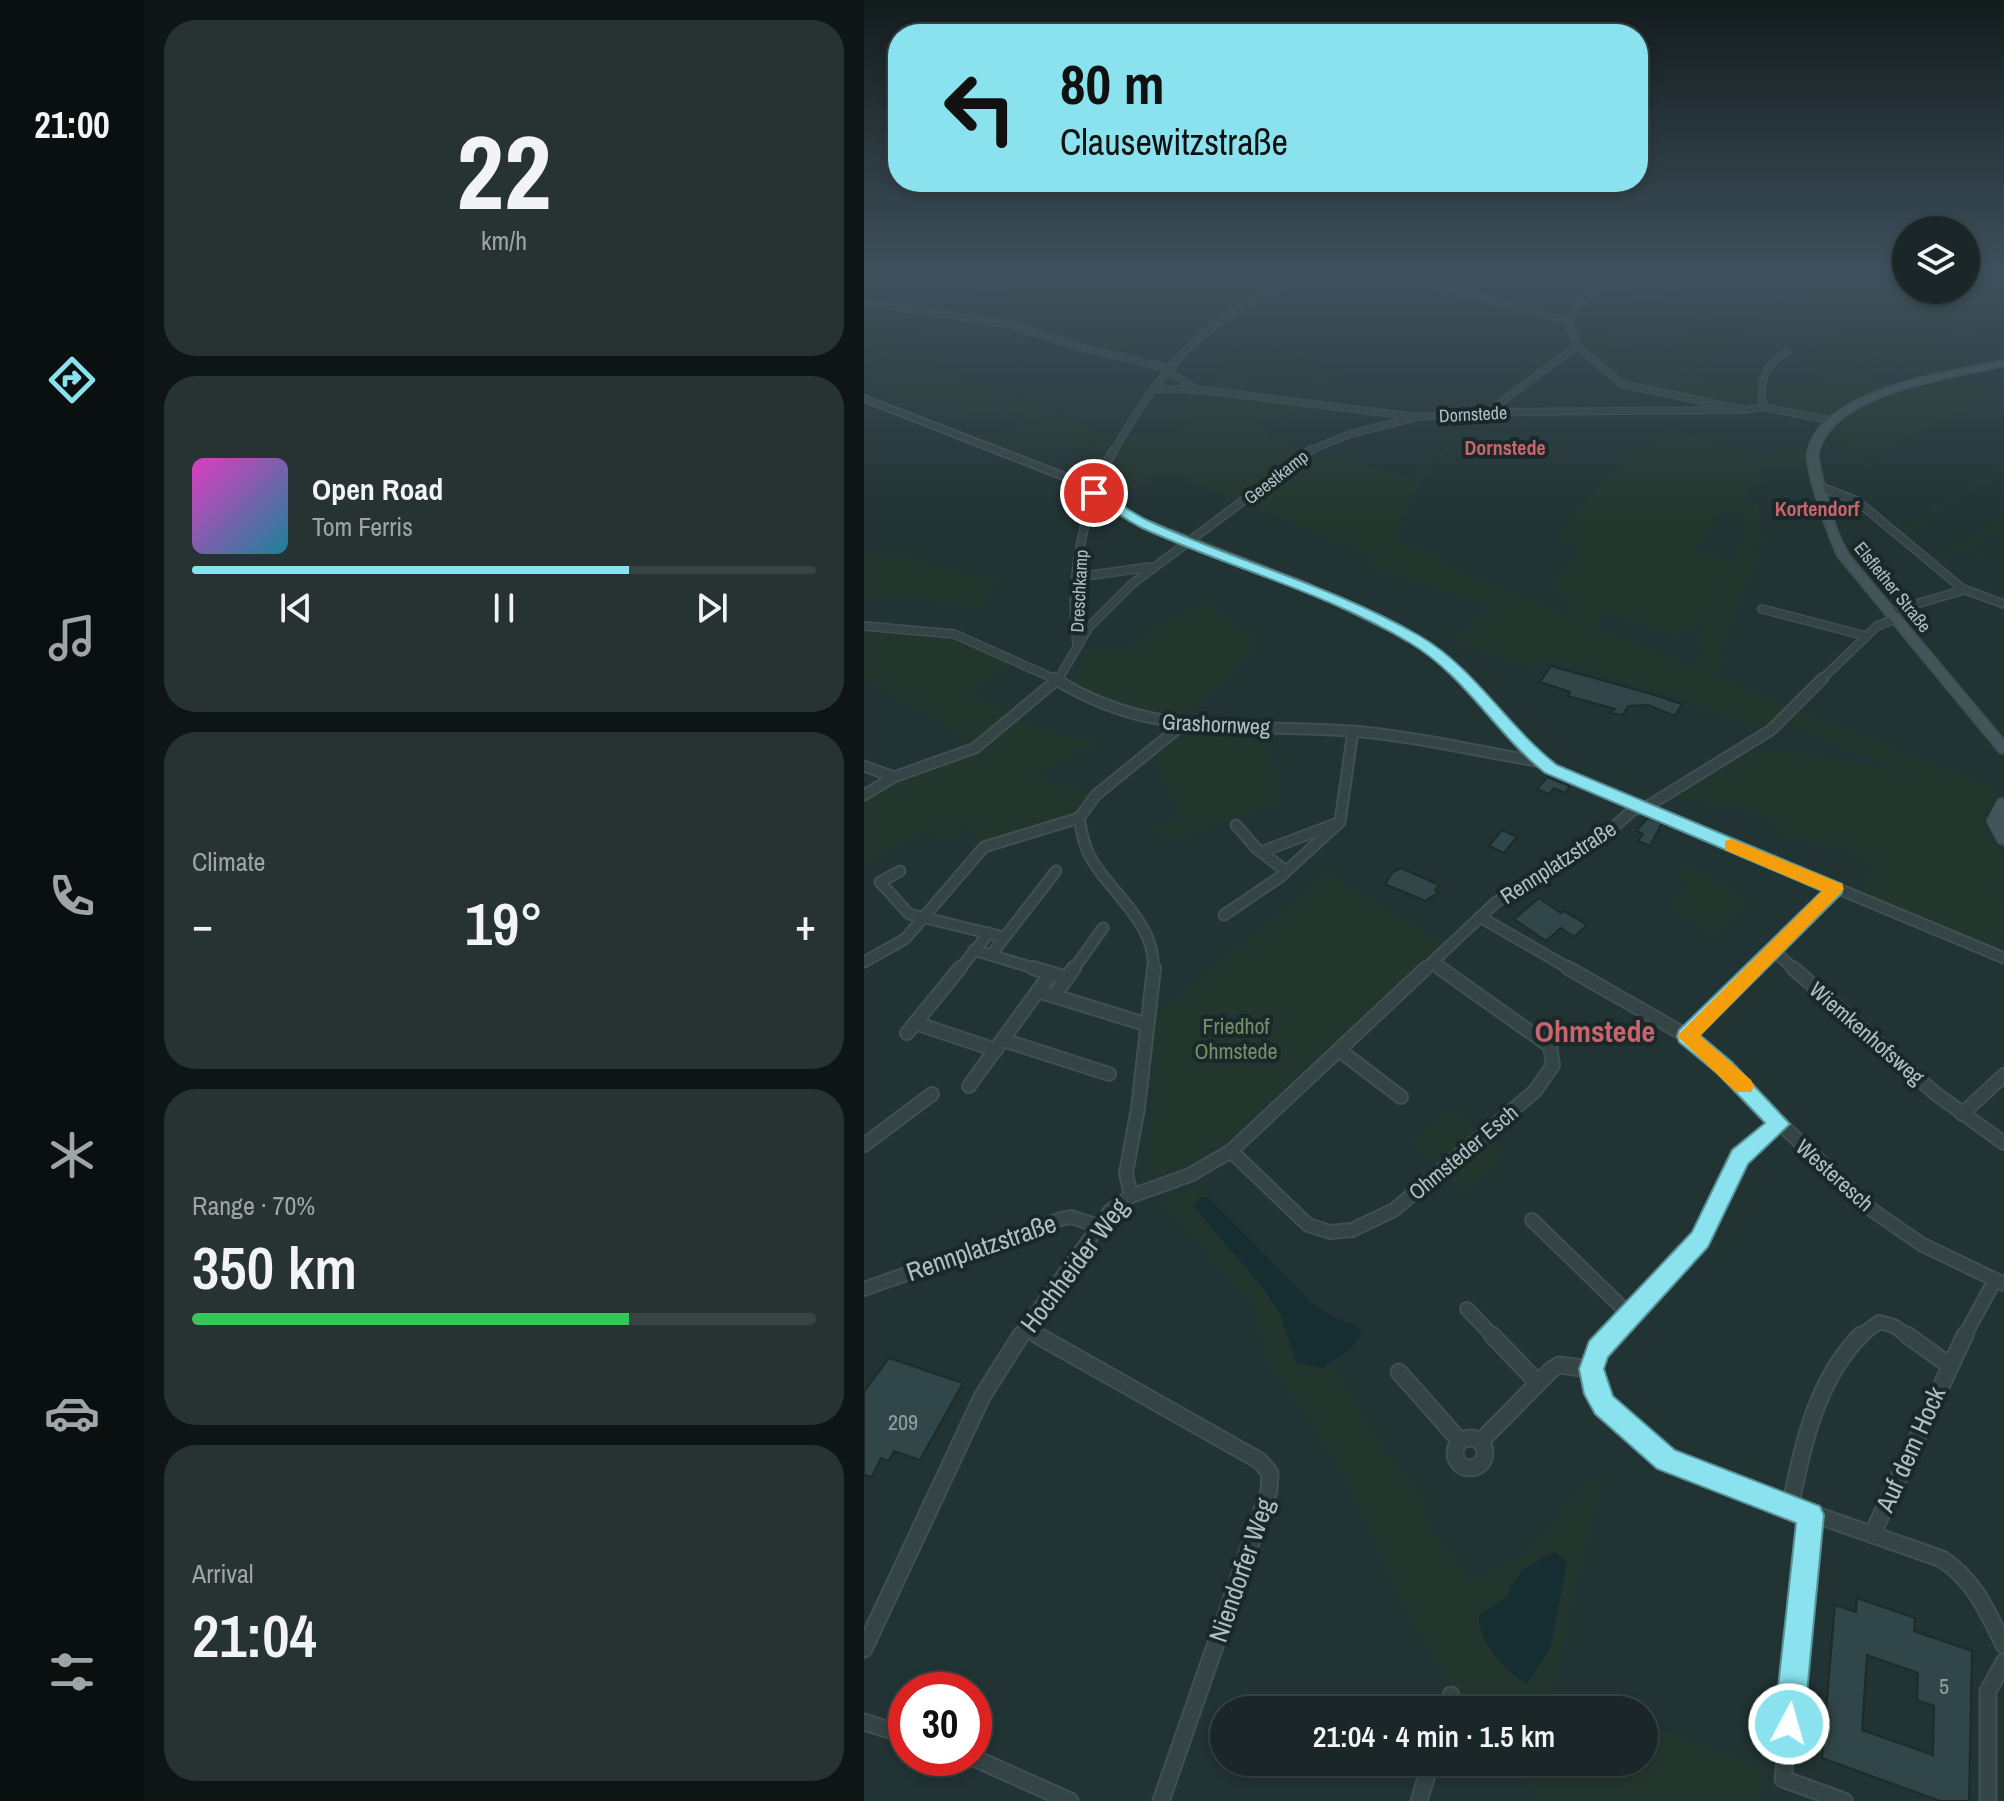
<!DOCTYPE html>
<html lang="en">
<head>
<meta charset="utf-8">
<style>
  :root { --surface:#1a2627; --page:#273233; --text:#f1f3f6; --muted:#9fa5a7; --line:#384344; --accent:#89e2ed }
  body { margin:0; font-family:"Archivo Narrow",sans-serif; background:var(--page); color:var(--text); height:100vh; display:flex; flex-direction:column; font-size:30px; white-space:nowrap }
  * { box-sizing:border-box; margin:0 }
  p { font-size:26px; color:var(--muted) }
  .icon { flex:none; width:44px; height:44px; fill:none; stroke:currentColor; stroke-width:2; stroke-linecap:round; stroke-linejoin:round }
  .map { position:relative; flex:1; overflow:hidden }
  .side { display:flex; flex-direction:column; gap:20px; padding:20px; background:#0e1515; width:720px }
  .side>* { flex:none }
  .banner { position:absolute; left:24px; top:24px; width:760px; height:168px; border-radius:32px; box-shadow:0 4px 12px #0003,0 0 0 2px var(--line); background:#89e2ed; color:#111; overflow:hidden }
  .buttons { position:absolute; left:1028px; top:216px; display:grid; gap:16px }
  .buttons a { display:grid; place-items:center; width:88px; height:88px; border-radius:50%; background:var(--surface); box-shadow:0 4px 12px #0003,0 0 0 2px var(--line); font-size:40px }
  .speed { position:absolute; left:24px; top:1672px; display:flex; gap:16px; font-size:40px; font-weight:700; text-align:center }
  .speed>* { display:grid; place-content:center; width:104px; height:104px; border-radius:50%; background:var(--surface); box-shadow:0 4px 12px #0003,0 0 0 2px var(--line); line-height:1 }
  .speed .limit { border:12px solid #d22; background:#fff; color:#111 }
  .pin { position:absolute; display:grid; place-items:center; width:68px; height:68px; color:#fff; margin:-34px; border:4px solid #fff; border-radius:50%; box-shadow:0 2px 8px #0007 }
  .me { position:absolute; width:88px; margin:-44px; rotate:6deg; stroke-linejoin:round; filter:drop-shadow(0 0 6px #0008) }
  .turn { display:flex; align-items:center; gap:28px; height:168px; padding:0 40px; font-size:36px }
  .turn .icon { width:104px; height:104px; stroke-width:2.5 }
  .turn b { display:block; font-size:56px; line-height:68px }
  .big { font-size:60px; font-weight:600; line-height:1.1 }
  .side .widget { flex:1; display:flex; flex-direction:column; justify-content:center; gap:12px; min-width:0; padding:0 28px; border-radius:32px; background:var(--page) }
  .side .dial { align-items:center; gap:0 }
  .dial b { font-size:104px; line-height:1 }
  .song { display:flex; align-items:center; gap:24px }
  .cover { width:96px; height:96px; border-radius:12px; background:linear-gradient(135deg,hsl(310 70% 55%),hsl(190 70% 35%)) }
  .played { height:8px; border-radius:4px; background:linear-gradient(90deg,var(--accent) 70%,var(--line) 70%) }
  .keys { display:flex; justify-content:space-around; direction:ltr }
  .heat { display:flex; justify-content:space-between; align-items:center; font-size:44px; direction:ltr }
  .charge { height:12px; border-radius:6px; background:linear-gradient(90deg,#34c759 70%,var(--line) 0) }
  .trip { position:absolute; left:346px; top:1696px; width:448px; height:80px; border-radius:40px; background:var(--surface); box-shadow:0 4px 12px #0003,0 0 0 2px var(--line); font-weight:600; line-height:80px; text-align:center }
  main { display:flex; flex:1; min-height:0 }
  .menu { display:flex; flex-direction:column; width:144px; justify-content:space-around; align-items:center; background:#0a0f10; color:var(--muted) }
  .menu .icon { width:56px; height:56px }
  .menu .current { color:var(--accent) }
  .menu b { font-size:36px; color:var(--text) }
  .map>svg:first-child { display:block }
  .green { fill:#23362e; fill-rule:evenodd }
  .water { fill:#162e31 }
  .building { fill:#314648; stroke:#1c2b2c; stroke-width:2; fill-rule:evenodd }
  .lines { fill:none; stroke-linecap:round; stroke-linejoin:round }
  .minor-far4-casing { stroke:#415052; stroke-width:8 }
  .minor-far3-casing { stroke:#415052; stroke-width:10 }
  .minor-far2-casing { stroke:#415052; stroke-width:13 }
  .minor-far1-casing { stroke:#415052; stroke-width:16 }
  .minor-casing { stroke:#415052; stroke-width:19 }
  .tertiary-casing { stroke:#415052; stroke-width:4 }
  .secondary-casing { stroke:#415052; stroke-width:4 }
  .minor-far4 { stroke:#354445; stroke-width:6 }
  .minor-far3 { stroke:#354445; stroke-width:7 }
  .minor-far2 { stroke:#354445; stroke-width:9 }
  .minor-far1 { stroke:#354445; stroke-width:12 }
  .minor { stroke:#354445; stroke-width:15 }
  .tertiary { fill:#354445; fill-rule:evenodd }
  .secondary { fill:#435558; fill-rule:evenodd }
  .route { fill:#89e2ed; stroke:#59939a; stroke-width:2 }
  .slow { fill:#f59e0b }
  .labels { text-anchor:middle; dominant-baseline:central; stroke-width:8; stroke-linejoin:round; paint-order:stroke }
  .far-street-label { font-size:18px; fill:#afc0c2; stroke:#1a282a }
  .far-neighbourhood-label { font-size:20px; font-weight:bold; fill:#c8646b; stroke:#1a282a }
  .street-label { font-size:22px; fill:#afc0c2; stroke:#1a282a }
  .park-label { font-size:22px; fill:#749069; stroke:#1a282a }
  .near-number-label { font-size:22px; fill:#8ea0a2 }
  .near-street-label { font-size:26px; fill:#afc0c2; stroke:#1a282a }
  .district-label { font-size:30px; font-weight:bold; fill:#c8646b; stroke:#1a282a }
</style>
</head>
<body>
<main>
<nav class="menu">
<b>21:00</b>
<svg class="icon current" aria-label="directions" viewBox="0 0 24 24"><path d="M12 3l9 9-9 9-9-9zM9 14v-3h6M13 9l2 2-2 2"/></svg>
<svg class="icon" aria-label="music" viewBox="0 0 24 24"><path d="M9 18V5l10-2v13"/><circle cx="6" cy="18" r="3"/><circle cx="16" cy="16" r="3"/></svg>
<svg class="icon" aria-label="phone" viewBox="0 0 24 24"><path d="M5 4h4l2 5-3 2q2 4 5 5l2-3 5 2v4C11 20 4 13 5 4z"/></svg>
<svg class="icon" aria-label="climate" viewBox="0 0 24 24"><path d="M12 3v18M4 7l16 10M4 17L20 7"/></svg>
<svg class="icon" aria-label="car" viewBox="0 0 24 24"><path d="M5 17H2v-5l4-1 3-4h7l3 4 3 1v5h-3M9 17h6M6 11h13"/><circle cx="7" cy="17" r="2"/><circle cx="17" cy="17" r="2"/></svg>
<svg class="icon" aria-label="filters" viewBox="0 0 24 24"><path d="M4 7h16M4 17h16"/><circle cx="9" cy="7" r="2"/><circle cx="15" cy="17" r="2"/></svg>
</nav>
<section class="side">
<div class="widget dial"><b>22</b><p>km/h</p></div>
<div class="widget">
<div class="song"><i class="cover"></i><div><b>Open Road</b><p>Tom Ferris</p></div></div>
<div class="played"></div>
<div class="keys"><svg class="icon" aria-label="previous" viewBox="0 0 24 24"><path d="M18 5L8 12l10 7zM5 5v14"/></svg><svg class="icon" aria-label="pause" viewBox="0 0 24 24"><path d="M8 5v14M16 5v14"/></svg><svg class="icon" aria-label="next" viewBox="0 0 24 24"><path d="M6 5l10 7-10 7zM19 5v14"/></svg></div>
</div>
<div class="widget"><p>Climate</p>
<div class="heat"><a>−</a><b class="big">19°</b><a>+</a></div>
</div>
<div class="widget"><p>Range · 70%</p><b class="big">350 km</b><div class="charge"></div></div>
<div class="widget"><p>Arrival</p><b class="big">21:04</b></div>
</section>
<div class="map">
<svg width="1140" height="1801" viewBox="0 0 1140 1801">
  <rect width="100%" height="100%" fill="#223334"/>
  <g class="green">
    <path d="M115,270H184L160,284L268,299L331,270H420C414,292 344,322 324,339L326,341L324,345L286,335L255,355L193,337L183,340L82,317L34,349L141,396L193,410L188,415L252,440L245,451L234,450L229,444L156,455L110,436L178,424L137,407L119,416L57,395L46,401L0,383L3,373L22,357L0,350V316L65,320L74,313L0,303V299L116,317L143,293L103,288L123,272Z"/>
    <path d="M745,270H849C790,309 796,299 731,288Z"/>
    <path d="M1029,270L1042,275V290L1102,289L1140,298V346L1098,330L1063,346L1107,368L1059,380L1016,357L994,365L1031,387L981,402L960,417L901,406L898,382L961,384L935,357L983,328L931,336L899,321L970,291L1005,283L1016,277L1010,275Z"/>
    <path d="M654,309L703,322L711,345L624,411L610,412L614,402H622L703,343L700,325L663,316Z"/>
    <path d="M840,317L895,340L854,354L818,374L893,382L897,406L880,409L759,383L715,345L709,330L748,336L742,348C788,355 812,361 840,317Z"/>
    <path d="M383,340L476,375L462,386L390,378L379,393L340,389Z"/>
    <path d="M1099,378L1133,393L1014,454L1002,466L1000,463L1005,455L983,451L979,442L959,438C993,396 1050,390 1099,378Z"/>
    <path d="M325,392L437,406L433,414L396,420L406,437L440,449L377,502L301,472L253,499L240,487L264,434L319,431L323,422L306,420Z"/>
    <path d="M810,429L892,457L941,447V466L895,465L898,483L881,491L886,502L895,505L899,545L881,539L879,518L860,509L830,551L866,562L843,617L813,636L743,612L728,627L831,668L841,652L836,637L874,548L879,544L889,547L892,560L856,650L861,659L851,676L924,706L904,730L807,696L682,660L673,670L590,640L629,605L506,568L513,558L382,504L448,451L550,479L586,442L591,443C556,473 548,498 532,541L573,554L577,564L708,618L710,605L690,585L718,544L692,537L737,482L799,436L802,430Z"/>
    <path d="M1140,467V472L1087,502L1042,536L1071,560L1140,517V526L1107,547L1140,568L1101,549L1072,565L1028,528L1026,520L1041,532L1064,512Z"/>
    <path d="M0,556L46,558L84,572L134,580L119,606L0,595Z"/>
    <path d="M343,602L389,639L388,650C370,667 332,714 308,717C288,720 261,705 243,698C229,693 213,691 210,674L225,646L253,654L289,635L288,629Z"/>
    <path d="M0,621L15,623L5,628L75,633L96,638L146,661L103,696L144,714L109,741L0,678Z"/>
    <path d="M932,709L1133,790C1117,817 1110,831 1140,851V883L1127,888L1140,902V940L1127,950L994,895L1009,865L972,845L921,839L901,814L814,796L890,750L938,753L1042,773L921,722Z"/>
    <path d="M154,718L191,735L237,742L165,777L227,793L212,817L118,845L91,814L98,832L78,842L65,828L0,864V799L32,779L113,751Z"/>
    <path d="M322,729L405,730V763H414V802L307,841L289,829L318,816L287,759Z"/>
    <path d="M826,864L883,901L847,934L803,906L826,886L812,876Z"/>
    <path d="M464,874L578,943L369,1135L330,1161L285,1178L282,1174L293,1014Z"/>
    <path d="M588,1109L639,1157L598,1191L547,1142Z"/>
    <path d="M335,1186L344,1197L331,1201L368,1254L400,1289L416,1314L421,1334L458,1368L466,1363L516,1445L562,1503L558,1518L606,1582L658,1559L722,1484L738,1475L688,1688L744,1710H602L539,1605L483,1478L432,1398L406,1366L390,1303L295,1201ZM691,1552L646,1674L623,1642L615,1615L646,1595L661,1568Z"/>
    <path d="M780,1724L901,1770L897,1801H677L643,1762H780Z"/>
  </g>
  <g class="water">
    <path d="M337,1197H344L449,1304L463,1314L493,1326L498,1335L485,1350L458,1368L433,1363L416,1314L400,1289L329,1206Z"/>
    <path d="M691,1551L703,1563L686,1649L663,1684C641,1671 614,1642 615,1615L645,1595V1588L661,1568Z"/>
  </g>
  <g class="building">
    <path d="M687,666L784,693L818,704L811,716L784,705L764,706L759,715L746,713L751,709L704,696L706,692L676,682Z"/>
    <path d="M683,777L706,786L701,793L690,788L685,794L673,789Z"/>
    <path d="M784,818L798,823L786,846L774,841L779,834L772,831Z"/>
    <path d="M638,830L653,837L640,853L625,846Z"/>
    <path d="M537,868L575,885L571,890L575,892L561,901L521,884L529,872Z"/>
    <path d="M675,898L697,913L700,911L723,925L710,937L697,928L682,941L650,919Z"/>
    <path d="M25,1358L99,1383L56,1460L30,1451L25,1461L17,1458L8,1477L0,1475V1392Z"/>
    <path d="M993,1598L1051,1618L1050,1631L1108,1651L1105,1801H1076L958,1758L971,1605L992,1612ZM1003,1655L1054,1673L1053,1700L1070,1706L1069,1755L998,1730Z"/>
  </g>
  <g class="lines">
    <g class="minor-far4-casing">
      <g id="minor-far4">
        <path d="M742,270L704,321L713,346L758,384L880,410L899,407L965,420"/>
        <path d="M430,278L534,275L704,321"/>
        <path d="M0,279L8,270"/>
        <path d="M0,302L148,325L215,347L307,369"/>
        <path d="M304,371L329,387"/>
        <path d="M289,389L339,390L553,417L624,412L880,410"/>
        <path d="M899,407C895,382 900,365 923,352"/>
        <path d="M625,411L713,346"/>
        <path d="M249,452C276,406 307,358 350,326C374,307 403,294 430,278V270"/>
        <path d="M442,452L486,434L553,417"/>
      </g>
    </g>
    <g class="minor-far3-casing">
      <g id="minor-far3">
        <path d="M954,486L993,501L1099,589L1140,604"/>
        <path d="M226,490L250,450"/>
        <path d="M213,577L286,567"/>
        <path d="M898,609L1002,636"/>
        <path d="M1025,612L1100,590"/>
        <path d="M0,626L90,634L193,680"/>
        <path d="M213,644C206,593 214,542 230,493"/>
        <path d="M194,680L225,627L268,584L447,450"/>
        <path d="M957,680L1013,626L1031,619"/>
      </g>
    </g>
    <g class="minor-far2-casing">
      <g id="minor-far2">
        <path d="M190,678C288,742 388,722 498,732C557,737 615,752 673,761"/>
        <path d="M0,766L30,777"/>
        <path d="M0,795L30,777L111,748L195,678"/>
        <path d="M372,825L392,848L422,871"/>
        <path d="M397,852L471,824"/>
        <path d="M36,871L16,882L45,914L140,937"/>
        <path d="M360,915L416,877L476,822L489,731"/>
        <path d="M616,917L708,970"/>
        <path d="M110,950L176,970"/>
        <path d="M909,950L931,970"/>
        <path d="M127,955L192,871"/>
        <path d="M0,962L41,939L120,847L215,818"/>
        <path d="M569,963L579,970"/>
        <path d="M95,970L125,933"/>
        <path d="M209,970L239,928"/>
        <path d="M289,970C293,925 249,895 228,860C220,847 218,833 215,818L232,795L318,725"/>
        <path d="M560,970L631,903L744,832L769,810L784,806L907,730L959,678"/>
        <path d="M890,970L971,889"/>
      </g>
    </g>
    <g class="minor-far1-casing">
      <g id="minor-far1">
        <path d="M169,968L203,978"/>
        <path d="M704,968L823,1036L1008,1210L1057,1244L1140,1284"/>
        <path d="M929,968L1072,1094L1140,1143"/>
        <path d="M174,991L281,1024"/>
        <path d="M190,996L210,968"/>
        <path d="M51,1023L132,1050"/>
        <path d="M43,1033L96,968"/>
        <path d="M823,1036L892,968"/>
        <path d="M139,1040L245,1074"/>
        <path d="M475,1050L537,1097"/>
        <path d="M105,1086L187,973"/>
        <path d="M1098,1114L1140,1075"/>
        <path d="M0,1145L68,1094"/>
        <path d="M367,1151L444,1225L466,1232L488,1230L530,1210L671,1091L689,1065L686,1046L576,968"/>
        <path d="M267,1196L262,1173L274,1108L290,968"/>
        <path d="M668,1220L766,1315"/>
        <path d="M0,1289L197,1219L207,1217L235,1226"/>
        <path d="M603,1309L630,1337"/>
        <path d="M161,1328L177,1337"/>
        <path d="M155,1337L246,1211L267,1196L326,1175L367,1151L562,968"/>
        <path d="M746,1337L836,1239L876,1157L915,1124"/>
        <path d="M995,1337L1015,1322L1030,1326L1045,1337"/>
        <path d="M1100,1337L1131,1280"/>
      </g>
    </g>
    <g class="minor-casing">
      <g id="minor">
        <path d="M173,1335L396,1461L406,1473L405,1491L297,1801"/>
        <path d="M628,1335L673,1382"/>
        <path d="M748,1335C739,1344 731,1353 728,1366C719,1404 790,1452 818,1468L1078,1559C1111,1581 1123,1611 1140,1645"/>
        <path d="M1043,1335L1085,1365"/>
        <path d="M535,1372L596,1441"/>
        <circle cx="606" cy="1453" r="15"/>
        <path d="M616,1442L687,1370L695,1365L727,1369"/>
        <path d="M926,1508C938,1447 952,1380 997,1335"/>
        <path d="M946,1515L919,1779L980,1801"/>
        <path d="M1008,1535L1101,1335"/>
        <path d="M0,1649L118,1397L157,1335"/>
        <path d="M583,1710L587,1695"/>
        <path d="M0,1722L42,1735"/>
        <path d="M110,1758L206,1801"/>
        <path d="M555,1801L567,1762"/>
        <path d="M1124,1801V1691L1140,1662"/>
      </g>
    </g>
    <g class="tertiary-casing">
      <path id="tertiary" d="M0,396L210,477L273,517L444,584L553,637L596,669L665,747L691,766L1140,953V963L683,772L657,751L590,673L547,641L438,588L267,521L204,481L0,401Z"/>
    </g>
    <g class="secondary-casing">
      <g id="secondary">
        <path d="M1140,361V365C1089,378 969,391 954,452C952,461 969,523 974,534C977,542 981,549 985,556L1140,741V753L1136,752L975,557C966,540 941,468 944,452C958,388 1087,373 1140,361Z"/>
        <path d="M1140,799V816L1138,821L1140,826V844L1135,842L1124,821L1135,800Z"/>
      </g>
    </g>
    <use href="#minor-far4" class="minor-far4"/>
    <use href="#minor-far3" class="minor-far3"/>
    <use href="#minor-far2" class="minor-far2"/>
    <use href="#minor-far1" class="minor-far1"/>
    <use href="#minor" class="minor"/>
    <use href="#tertiary" class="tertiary"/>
    <use href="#secondary" class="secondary"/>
  </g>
  <linearGradient id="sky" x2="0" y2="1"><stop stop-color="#131c1d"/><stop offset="0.52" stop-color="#3e505c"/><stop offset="1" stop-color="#3e505c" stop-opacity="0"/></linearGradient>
  <rect width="1140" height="522" fill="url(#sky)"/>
  <path class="route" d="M226,490H235C252,501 269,514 287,522C375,562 471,587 556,636C611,668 643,726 693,765L978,884V893L836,1035L868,1062L926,1124L884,1164L844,1247L744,1357L740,1369L749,1396L811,1450L956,1506L960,1515L940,1724L935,1734L925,1739L915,1734L910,1724L932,1523L793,1469L731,1414L720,1394L715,1369L725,1341L828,1232L868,1150L901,1123L854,1074L815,1042L813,1036L815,1030L958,891L681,773C632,734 600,675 546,643C461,592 366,568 278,528C260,519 243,506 226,495Z"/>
  <path class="slow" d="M867,839L978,884L980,889L836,1036L887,1080L890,1086L887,1092H872L813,1036L958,891L861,850V841Z"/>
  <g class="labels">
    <g class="far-street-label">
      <text transform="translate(609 414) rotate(-3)">Dornstede</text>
      <text transform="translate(412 477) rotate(-38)">Geestkamp</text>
      <text transform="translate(1029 587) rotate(51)">Elsflether Straße</text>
      <text transform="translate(215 591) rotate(-87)">Dreschkamp</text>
    </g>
    <g class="far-neighbourhood-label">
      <text x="641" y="447">Dornstede</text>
      <text x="953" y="508">Kortendorf</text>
    </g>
    <g class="street-label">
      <text transform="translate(352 724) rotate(3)">Grashornweg</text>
      <text transform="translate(694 862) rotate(-33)">Rennplatzstraße</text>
      <text transform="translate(1003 1033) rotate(41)">Wiemkenhofsweg</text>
      <text transform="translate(599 1152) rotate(-40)">Ohmsteder Esch</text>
      <text transform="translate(971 1175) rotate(42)">Westeresch</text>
    </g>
    <g class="park-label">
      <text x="372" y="1026">Friedhof<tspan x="372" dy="25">Ohmstede</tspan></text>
    </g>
    <g class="near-number-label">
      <text x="39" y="1422">209</text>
      <text x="1080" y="1686">5</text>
    </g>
    <g class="near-street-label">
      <text transform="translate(117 1247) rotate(-19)">Rennplatzstraße</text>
      <text transform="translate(210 1265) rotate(-53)">Hochheider Weg</text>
      <text transform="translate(1046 1449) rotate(-66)">Auf dem Hock</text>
      <text transform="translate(377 1570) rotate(-71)">Niendorfer Weg</text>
    </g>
    <g class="district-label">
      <text x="731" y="1031">Ohmstede</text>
    </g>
  </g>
</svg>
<div class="buttons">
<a><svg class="icon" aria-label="layers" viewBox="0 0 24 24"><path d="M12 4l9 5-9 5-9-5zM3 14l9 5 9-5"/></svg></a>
</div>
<div class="speed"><div class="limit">30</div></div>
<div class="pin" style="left:230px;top:493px;background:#d93025"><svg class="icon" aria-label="arrive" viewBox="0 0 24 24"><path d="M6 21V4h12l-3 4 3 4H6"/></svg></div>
<svg class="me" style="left:925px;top:1724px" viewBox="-20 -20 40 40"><circle r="17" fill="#89e2ed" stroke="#fff" stroke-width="3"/><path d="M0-11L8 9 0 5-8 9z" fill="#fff"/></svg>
<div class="trip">21:04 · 4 min · 1.5 km</div>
<div class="banner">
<div class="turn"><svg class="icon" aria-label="left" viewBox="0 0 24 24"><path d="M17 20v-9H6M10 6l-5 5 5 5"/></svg><div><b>80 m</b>Clausewitzstraße</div></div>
</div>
</div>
</main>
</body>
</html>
